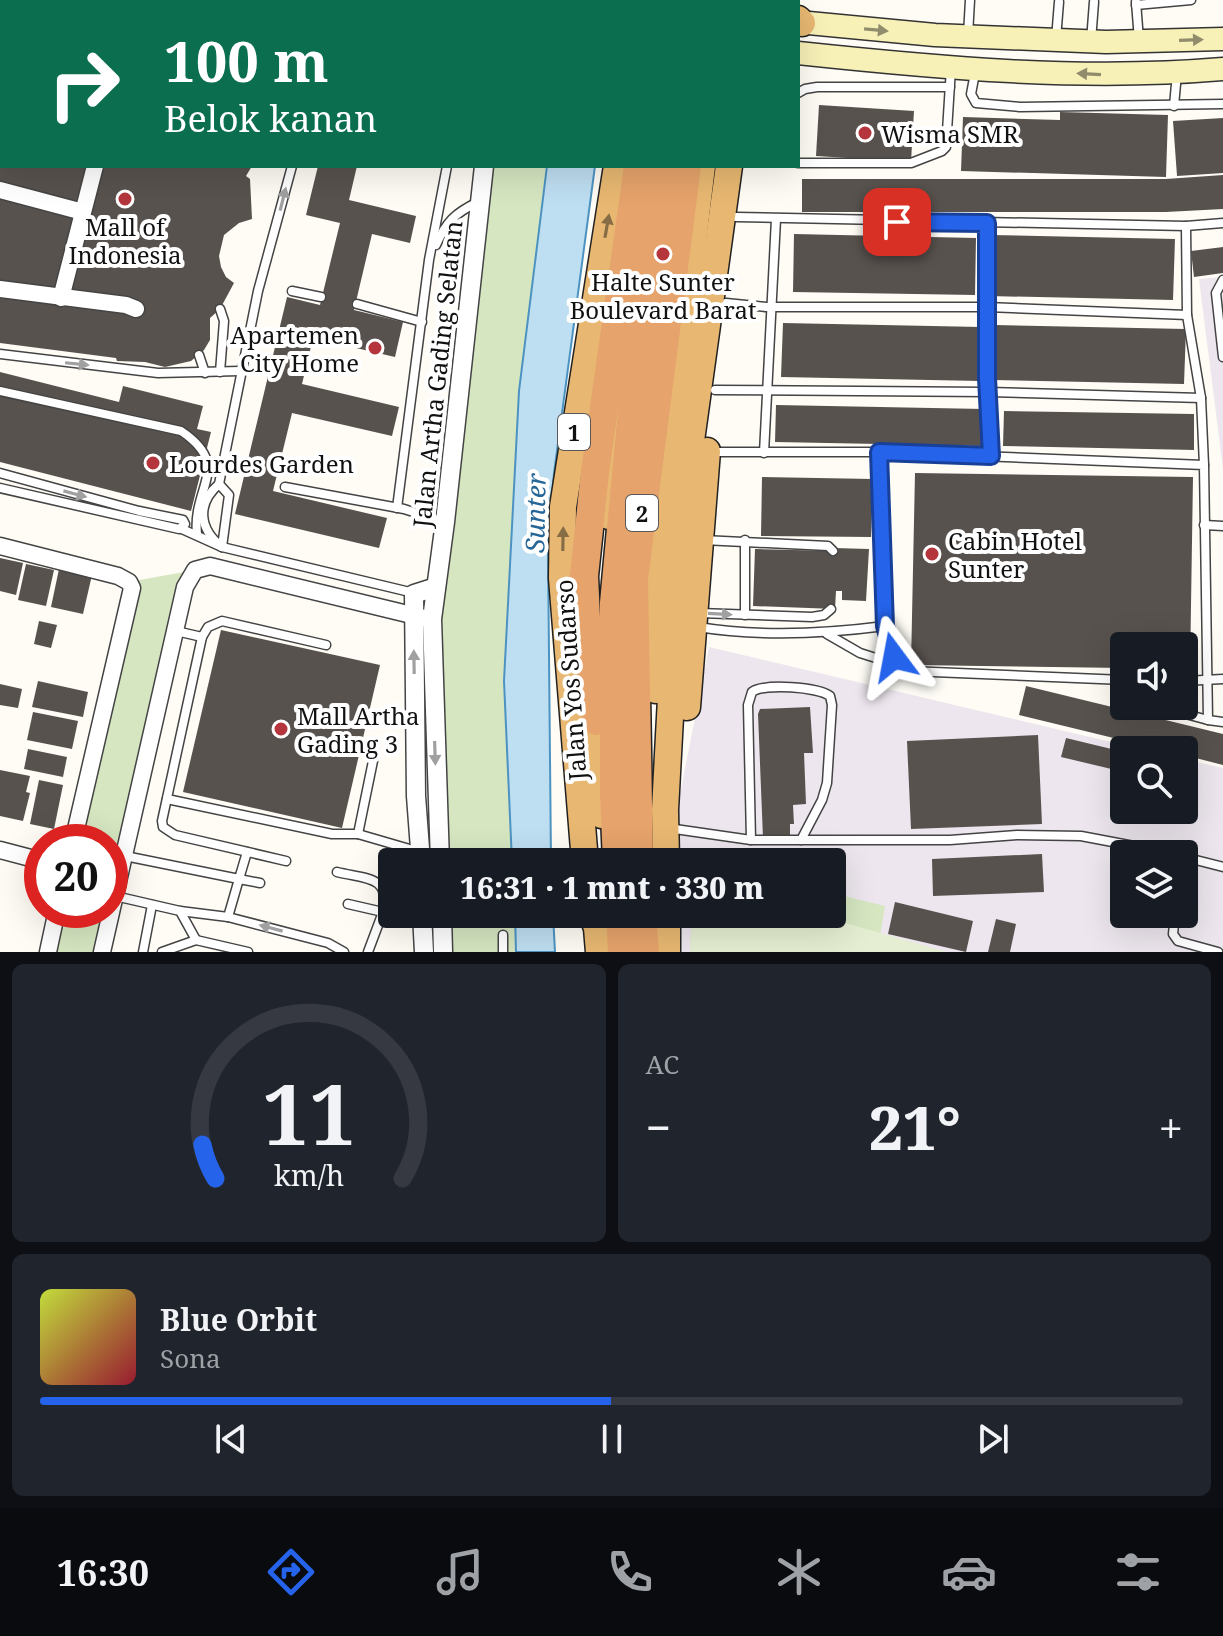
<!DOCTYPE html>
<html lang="id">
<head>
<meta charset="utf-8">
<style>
  :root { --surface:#171b24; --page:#20242c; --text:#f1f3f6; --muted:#9ea1a6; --line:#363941; --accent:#2563eb }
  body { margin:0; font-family:"Noto Serif",serif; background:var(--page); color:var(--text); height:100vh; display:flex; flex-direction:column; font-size:30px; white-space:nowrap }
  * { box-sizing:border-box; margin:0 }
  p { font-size:26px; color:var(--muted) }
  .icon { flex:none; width:44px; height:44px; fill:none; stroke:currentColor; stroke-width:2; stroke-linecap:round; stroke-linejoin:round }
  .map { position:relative; height:952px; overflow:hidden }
  .details { display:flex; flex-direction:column; gap:12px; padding:12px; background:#0d0f14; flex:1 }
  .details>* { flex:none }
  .banner { position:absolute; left:0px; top:0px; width:800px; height:168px; box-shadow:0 8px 32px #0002; background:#0b6e4f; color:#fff; overflow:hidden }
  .buttons { position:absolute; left:1110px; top:632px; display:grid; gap:16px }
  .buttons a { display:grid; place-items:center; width:88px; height:88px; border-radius:8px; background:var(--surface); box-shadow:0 8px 32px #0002; font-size:40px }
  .speed { position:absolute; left:24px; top:824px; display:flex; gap:16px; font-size:40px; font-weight:700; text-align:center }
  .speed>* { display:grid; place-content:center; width:104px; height:104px; border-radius:50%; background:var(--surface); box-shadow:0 8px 32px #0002; line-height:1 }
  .speed .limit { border:12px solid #d22; background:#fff; color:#111 }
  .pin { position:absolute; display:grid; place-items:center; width:68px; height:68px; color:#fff; margin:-34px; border-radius:16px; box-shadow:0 4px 12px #0006 }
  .me { position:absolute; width:88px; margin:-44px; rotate:347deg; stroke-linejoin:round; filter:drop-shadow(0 0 6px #0008) }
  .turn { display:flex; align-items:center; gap:28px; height:168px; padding:0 32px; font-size:36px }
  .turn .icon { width:104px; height:104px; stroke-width:2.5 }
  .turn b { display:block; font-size:56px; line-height:68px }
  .big { font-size:60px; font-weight:800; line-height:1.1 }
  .details .tile { flex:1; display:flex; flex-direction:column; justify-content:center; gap:12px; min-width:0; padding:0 28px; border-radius:12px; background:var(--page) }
  .details .dial { align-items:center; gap:0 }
  .dial svg { height:208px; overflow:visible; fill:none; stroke:var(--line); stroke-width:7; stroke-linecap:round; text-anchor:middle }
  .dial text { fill:var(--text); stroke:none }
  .song { display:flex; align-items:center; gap:24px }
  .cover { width:96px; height:96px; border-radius:12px; background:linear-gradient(135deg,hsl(70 70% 55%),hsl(350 70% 35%)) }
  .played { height:8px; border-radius:4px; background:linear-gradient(90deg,var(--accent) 50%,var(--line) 50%) }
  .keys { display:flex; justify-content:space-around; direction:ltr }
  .heat { display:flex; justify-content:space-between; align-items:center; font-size:44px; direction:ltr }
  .details .tiles { flex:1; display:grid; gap:12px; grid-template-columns:1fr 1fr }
  .tile:last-child { grid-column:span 2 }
  .trip { position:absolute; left:378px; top:848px; width:468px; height:80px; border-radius:8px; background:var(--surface); box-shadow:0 8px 32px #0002; font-weight:800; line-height:80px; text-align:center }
  .menu { display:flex; height:128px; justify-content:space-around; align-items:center; background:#090b0e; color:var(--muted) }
  .menu .icon { width:56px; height:56px }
  .menu .selected { color:var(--accent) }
  .menu b { font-size:36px; color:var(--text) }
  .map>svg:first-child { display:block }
  .industrial { fill:#ede6ee; fill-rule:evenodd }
  .green { fill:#d5e6c1 }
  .pitch { fill:#e5eed2 }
  .water { fill:#bedef1; stroke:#4d93c1; stroke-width:2 }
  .building { fill:#58524e }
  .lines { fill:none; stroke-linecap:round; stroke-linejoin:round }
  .service-casing { stroke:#444; stroke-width:11 }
  .minor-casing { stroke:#444; stroke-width:19 }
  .tertiary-casing { stroke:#444; stroke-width:21 }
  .secondary-casing { stroke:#333; stroke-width:25 }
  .trunk-casing { stroke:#222; stroke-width:29 }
  .motorway-casing { stroke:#222; stroke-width:31 }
  .service { stroke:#fff; stroke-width:8 }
  .minor { stroke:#fff; stroke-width:16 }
  .tertiary { stroke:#fff; stroke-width:18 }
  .secondary { stroke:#f7f0b7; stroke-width:22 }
  .trunk { stroke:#e8b872; stroke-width:26 }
  .motorway { stroke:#e6a36b; stroke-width:28 }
  .oneway { fill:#908c6c }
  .oneway2 { fill:#a0a0a0 }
  .oneway3 { fill:#876d46 }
  .route-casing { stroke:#184099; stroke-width:20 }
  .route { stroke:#2563eb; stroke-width:14 }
  .poi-dot { fill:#b4353c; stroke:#fff; stroke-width:3 }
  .labels { text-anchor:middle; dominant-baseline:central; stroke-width:8; stroke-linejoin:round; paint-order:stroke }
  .shield { fill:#fff; stroke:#585858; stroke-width:2 }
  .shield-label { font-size:22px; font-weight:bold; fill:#111 }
  .poi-label { font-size:24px; fill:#111; stroke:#fff; text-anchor:start }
  .street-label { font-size:24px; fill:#111; stroke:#fff }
  .water-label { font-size:26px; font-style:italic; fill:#256697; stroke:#fff }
</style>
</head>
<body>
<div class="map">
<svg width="1223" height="952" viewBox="0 0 1223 952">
  <rect width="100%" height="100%" fill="#fefcf5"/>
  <g class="industrial">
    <path d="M1223,277V469L1199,279Z"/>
    <path d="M709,647L1145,750H1124V810H1184V759L1223,768V952H682L679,914H832V862H677L678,804ZM1124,854H1184V914H1124Z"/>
  </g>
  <g class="green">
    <path d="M485,166H547L519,391L504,681L512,862H440L432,619Z"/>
    <path d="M195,570L122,870L110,868V842H73L129,582Z"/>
    <path d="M832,893L885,906L880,937L944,952H690L692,914H832Z"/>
    <path d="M57,910H110L101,952H48Z"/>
    <path d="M442,914H515L516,952H443Z"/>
  </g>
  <path class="pitch" d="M692,914H814L947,952H690Z"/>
  <g class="water">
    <path d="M547,166H595L554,473L548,550L551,862H512L504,681L519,391Z"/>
    <path d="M515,914H553L555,952H516Z"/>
  </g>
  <g class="building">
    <path d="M819,105L914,111L911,162L816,156Z"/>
    <path d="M1060,112L1168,115L1166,177L961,171L963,117L1060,120Z"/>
    <path d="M1223,118V173L1177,176L1173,121Z"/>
    <path d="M0,166H252L246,176L250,179L252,219L239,223L224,235L219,256L221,267L226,277L234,283L220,309L210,318V340L204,350L191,361L165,367L145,362L117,361L116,358L0,343Z"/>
    <path d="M318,166H357L349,200L416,216L410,243L372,234L354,310L403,322L395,357L313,338L302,384L399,407L392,436L292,413L273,491L387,518L379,548L235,514L287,297L320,305L340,223L306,215Z"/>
    <path d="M1223,175V209L1166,212H802V179H1166Z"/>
    <path d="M794,234L976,238L975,295L793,292Z"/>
    <path d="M990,235L1175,239L1173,300L989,296Z"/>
    <path d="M1223,247V273L1194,277L1191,251Z"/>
    <path d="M783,323L981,327L980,381L781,377Z"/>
    <path d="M995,325L1186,329L1184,384L993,380Z"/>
    <path d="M0,372L119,402L123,386L203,406L197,429L211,432L191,511L0,462Z"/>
    <path d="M776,405L984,409L983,446L775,442Z"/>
    <path d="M1004,411L1194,414V450L1003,446Z"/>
    <path d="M915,473L1193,477L1190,669H1184V646H1124V668L911,665Z"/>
    <path d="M762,477L873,479L871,537L761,536Z"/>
    <path d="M834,548L869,549L866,601L842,600V591H836L835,609L753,606L755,549L834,551Z"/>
    <path d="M0,558L23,563L16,595L0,591Z"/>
    <path d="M26,564L54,570L46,606L18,600Z"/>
    <path d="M59,569L92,575L83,614L51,607Z"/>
    <path d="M39,621L57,625L51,648L34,644Z"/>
    <path d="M221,630L380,665L342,828L183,792Z"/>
    <path d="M38,681L88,692L83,717L32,707Z"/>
    <path d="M0,684L22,689L18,708L0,705Z"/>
    <path d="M1026,686L1223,734V765L1184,755V750H1163L1019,715Z"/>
    <path d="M810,707L813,753H804L806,804L793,805L794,824H790V837L763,838L758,714L760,709Z"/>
    <path d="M33,712L78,721L72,749L27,740Z"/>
    <path d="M1038,735L1042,824L911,829L907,741Z"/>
    <path d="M1066,738L1124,752V772L1061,757Z"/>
    <path d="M28,749L67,757L63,777L24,769Z"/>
    <path d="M0,770L30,776L26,792L30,793L23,821L0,816Z"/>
    <path d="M39,780L63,785L54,829L30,824Z"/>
    <path d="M1042,854L1044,892L933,896L932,859Z"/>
    <path d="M895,902L973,921L966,952L888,934Z"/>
    <path d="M996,919L1016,924L1010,952H988Z"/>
  </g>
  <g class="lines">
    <g class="service-casing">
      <g id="service">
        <path d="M11,0L16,2"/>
        <path d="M337,2L338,0"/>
        <path d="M1136,2L1139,40"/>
        <path d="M1136,5L1191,0"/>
        <path d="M968,35L970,0"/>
        <path d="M1056,39L1059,2"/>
        <path d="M1091,41L1094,2"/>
        <path d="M975,73L971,94L976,103L1020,107L1223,104"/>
        <path d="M798,93L805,89L817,87H950"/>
        <path d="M1174,106L1177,73"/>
        <path d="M798,163H911L942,151L946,147L951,68"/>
        <path d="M736,217L1186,226L1223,223"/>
        <path d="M987,223V378L991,456"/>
        <path d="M1186,226L1187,315L1201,398L1204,465"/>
        <path d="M436,245C446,222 455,213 478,202"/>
        <path d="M1223,280L1216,293L1223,357"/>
        <path d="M292,291L321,297"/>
        <path d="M726,303L766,307H987L1187,315"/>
        <path d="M357,304L422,322"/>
        <path d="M220,309L224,321L220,372"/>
        <path d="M0,354L158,373L240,371"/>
        <path d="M199,355L205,373"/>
        <path d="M715,390L988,392L1201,398"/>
        <path d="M0,391L181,431C233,466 192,487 197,534"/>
        <path d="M712,452H879L1204,465L1208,720L1223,722"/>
        <path d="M764,453L776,219"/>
        <path d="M0,473L139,511L183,520L185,524L179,529L0,488"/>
        <path d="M219,484L229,495L222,547"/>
        <path d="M285,487L404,509L444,522"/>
        <path d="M397,508L429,260L447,166"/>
        <path d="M1204,525L1223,526"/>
        <path d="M182,529L222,547L414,593"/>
        <path d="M703,540L828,546L833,551"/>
        <path d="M222,547C199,529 196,504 219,484L258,291L292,166"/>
        <path d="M699,613L812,617L824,615L831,609"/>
        <path d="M745,615V540"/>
        <path d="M885,626C890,644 892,661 909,671L1124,680"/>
        <path d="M698,627C760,637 823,634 885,626L879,452"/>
        <path d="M176,631L202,637"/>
        <path d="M827,634L860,653L898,665"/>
        <path d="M1116,680L1124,693"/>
        <path d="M1184,681L1223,679"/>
        <path d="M1156,706L1208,720"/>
        <path d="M167,799L332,834H358L420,852"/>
        <path d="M668,828L751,840H950L1017,835L1081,836L1176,854"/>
        <path d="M358,834L374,756L369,750"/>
        <path d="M751,840L748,705L752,692C764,683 818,687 830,696L832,705L827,783L822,800L801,840"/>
        <path d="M125,856L239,879L247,852"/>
        <path d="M1184,857L1223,867"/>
        <path d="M286,861L175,835L163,827L162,821L202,637L208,627L222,621L326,645"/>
        <path d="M1184,871L1189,858"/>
        <path d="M337,872C365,879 391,875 383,912"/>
        <path d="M115,896L180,911L228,917L328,943L344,952"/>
        <path d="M348,904L383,912L368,952"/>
        <path d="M180,911L196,940"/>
        <path d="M1175,914L1173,934L1178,941L1218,952"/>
        <path d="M228,917L239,879L260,883"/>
        <path d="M503,935V952"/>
        <path d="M143,952L152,905"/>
        <path d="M162,952L196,940L248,952"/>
      </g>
    </g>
    <g class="minor-casing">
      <g id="minor">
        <path d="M0,93H2"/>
        <path d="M0,190L83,212"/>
        <path d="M0,289L126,305L136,309"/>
        <path d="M61,298L95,166"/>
        <path d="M0,546L118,576L129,582L132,588L73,842"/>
        <path d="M0,850L42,861"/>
        <path d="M48,952L57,910"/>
        <path d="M102,952L185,587L195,570L210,566L424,618"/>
      </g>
    </g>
    <g class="tertiary-casing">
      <g id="tertiary">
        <path d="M503,2V0"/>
        <path d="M523,2L524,0"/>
        <path d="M421,862L416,796L414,594L436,587"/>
        <path d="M440,862L432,619L445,522L484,166"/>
        <path d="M422,914L424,952"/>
        <path d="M442,914L443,952"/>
      </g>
    </g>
    <g class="secondary-casing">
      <g id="secondary">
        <path d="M625,0L634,2"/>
        <path d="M798,22L935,35L1106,42L1223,39"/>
        <path d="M798,53C939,68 1082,81 1223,69"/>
      </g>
    </g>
    <g class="trunk-casing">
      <g id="trunk">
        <path d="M785,0V2"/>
        <path d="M646,2L647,0"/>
        <path d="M798,19L802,23"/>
        <path d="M609,516L614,445L623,372"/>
        <path d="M656,690L660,514L702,166"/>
        <path d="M598,699L596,721L602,815"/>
        <path d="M687,707L707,451"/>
        <path d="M585,862L562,578L563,507L617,166"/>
        <path d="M666,862L665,810L681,513L729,166"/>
        <path d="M592,914L597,928L599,952"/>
        <path d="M667,914V952"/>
      </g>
    </g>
    <g class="motorway-casing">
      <g id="motorway">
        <path d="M754,0L756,2"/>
        <path d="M666,2L667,0"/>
        <path d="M710,2V0"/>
        <path d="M596,721L587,638L584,576L595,472L638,166"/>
        <path d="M617,862L614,793V603L640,327L662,166"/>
        <path d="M639,862L634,579L687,166"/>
        <path d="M620,914L622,952"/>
        <path d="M642,914L645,952"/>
      </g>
    </g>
    <use href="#service" class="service"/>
    <use href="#minor" class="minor"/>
    <use href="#tertiary" class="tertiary"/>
    <use href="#secondary" class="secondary"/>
    <use href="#trunk" class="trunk"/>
    <use href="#motorway" class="motorway"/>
  </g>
  <defs><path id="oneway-solid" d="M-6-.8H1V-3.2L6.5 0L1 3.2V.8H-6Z" transform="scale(2)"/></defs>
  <g class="oneway">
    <use href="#oneway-solid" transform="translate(876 30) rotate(5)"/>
    <use href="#oneway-solid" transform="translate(1191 40) rotate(-2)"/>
    <use href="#oneway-solid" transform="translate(1089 74) rotate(-177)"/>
  </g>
  <g class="oneway2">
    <use href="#oneway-solid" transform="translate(283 199) rotate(-76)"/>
    <use href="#oneway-solid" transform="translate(77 364) rotate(6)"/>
    <use href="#oneway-solid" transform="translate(75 494) rotate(15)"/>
    <use href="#oneway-solid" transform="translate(720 614) rotate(3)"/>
    <use href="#oneway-solid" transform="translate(414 662) rotate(-91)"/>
    <use href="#oneway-solid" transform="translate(435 753) rotate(88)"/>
    <use href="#oneway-solid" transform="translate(271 928) rotate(-165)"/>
  </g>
  <g class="oneway3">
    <use href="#oneway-solid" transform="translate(607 226) rotate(-80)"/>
    <use href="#oneway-solid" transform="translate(563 539) rotate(-89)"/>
  </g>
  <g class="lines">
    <g class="route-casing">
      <path id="route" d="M894,657L885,626L879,452L991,456L987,378V223L897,222"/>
    </g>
    <use href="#route" class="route"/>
  </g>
  <g class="poi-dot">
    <circle cx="865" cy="133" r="8"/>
    <circle cx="125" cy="199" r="8"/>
    <circle cx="663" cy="254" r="8"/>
    <circle cx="375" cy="348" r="8"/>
    <circle cx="153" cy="463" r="8"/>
    <circle cx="932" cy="554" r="8"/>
    <circle cx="281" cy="729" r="8"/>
  </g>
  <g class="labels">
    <g class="shield">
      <rect x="558" y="414" width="32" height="36" rx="6"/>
      <rect x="626" y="495" width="32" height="36" rx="6"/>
    </g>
    <g class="shield-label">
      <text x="574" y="432">1</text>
      <text x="642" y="513">2</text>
    </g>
    <g class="poi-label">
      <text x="881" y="133">Wisma SMR</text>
      <text x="125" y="226" text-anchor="middle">Mall of<tspan x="125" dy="28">Indonesia</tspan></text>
      <text x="663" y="281" text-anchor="middle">Halte Sunter<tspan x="663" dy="28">Boulevard Barat</tspan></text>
      <text x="359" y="334" text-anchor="end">Apartemen<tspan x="359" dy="28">City Home</tspan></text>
      <text x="169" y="463">Lourdes Garden</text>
      <text x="948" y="540">Cabin Hotel<tspan x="948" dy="28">Sunter</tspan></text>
      <text x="297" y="715">Mall Artha<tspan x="297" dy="28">Gading 3</tspan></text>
    </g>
    <g class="street-label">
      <text transform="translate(437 374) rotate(-84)">Jalan Artha Gading Selatan</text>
      <text transform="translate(570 680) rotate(-94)">Jalan Yos Sudarso</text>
    </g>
    <g class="water-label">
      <text transform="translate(535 513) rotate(-89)">Sunter</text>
    </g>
  </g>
</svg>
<div class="buttons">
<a><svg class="icon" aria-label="sound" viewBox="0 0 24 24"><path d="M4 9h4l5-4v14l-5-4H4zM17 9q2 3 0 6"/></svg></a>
<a><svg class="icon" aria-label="search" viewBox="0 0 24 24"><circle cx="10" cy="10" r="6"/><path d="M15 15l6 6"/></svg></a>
<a><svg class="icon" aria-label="layers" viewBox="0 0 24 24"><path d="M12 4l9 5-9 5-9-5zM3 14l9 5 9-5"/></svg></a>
</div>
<div class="speed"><div class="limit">20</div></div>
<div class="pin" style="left:897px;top:222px;background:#d93025"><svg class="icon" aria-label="arrive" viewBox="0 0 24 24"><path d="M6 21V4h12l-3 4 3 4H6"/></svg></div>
<svg class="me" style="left:894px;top:657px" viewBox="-20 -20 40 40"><path d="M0-17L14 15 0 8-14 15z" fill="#2563eb" stroke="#fff" stroke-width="4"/></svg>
<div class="trip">16:31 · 1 mnt · 330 m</div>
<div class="banner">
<div class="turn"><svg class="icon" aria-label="right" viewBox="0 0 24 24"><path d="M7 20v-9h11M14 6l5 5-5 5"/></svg><div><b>100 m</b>Belok kanan</div></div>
</div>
</div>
<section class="details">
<div class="tiles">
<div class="tile dial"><svg viewBox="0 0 100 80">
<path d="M14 69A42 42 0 1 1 86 69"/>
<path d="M14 69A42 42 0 0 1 9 56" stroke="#2563eb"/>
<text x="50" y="56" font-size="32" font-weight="700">11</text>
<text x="50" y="72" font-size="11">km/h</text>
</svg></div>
<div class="tile"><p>AC</p>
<div class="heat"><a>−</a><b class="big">21°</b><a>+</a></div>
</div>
<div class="tile">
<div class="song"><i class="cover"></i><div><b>Blue Orbit</b><p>Sona</p></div></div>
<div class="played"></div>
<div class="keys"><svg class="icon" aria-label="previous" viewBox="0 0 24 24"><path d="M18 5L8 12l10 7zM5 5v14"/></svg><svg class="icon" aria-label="pause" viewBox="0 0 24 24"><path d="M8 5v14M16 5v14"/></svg><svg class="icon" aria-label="next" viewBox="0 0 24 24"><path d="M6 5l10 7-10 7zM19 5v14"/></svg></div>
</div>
</div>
</section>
<nav class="menu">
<b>16:30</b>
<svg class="icon selected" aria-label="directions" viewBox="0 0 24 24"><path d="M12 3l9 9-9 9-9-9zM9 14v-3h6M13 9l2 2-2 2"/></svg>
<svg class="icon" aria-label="music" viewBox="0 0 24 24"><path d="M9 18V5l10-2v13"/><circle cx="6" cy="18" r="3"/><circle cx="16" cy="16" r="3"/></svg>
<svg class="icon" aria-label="phone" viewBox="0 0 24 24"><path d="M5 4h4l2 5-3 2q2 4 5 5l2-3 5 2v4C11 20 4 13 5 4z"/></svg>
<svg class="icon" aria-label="climate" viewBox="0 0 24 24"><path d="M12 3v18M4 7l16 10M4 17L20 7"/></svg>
<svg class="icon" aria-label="car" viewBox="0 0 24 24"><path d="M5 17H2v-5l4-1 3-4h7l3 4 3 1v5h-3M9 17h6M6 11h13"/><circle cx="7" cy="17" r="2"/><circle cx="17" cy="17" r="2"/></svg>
<svg class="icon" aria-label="filters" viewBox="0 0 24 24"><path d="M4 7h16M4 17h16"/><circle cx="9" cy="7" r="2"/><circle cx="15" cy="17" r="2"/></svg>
</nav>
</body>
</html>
